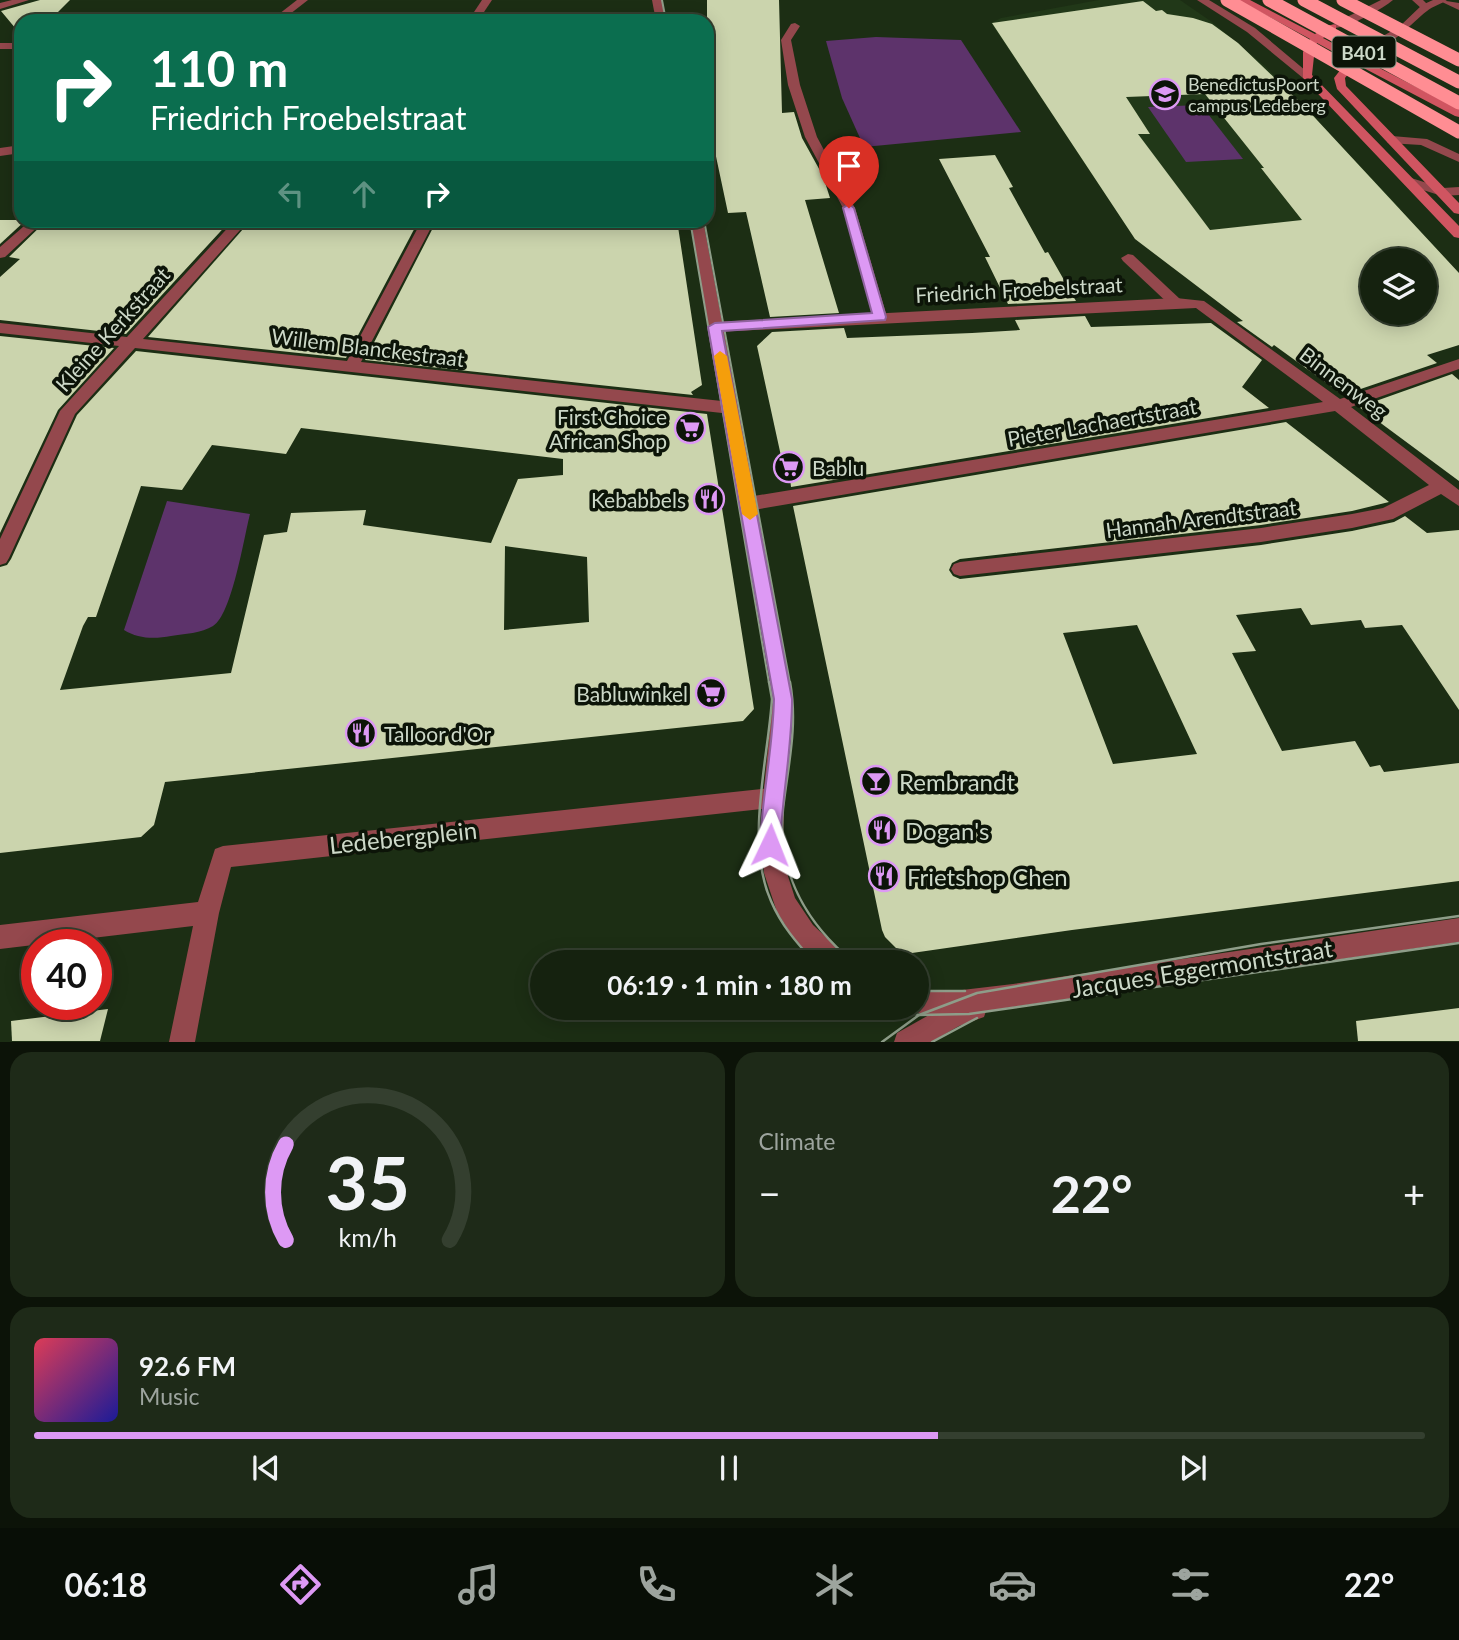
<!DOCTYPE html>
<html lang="en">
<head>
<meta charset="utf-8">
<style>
  :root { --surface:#15220f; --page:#1e2a18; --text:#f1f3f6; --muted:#9da49e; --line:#343f2f; --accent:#dd99f4 }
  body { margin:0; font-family:Lato,sans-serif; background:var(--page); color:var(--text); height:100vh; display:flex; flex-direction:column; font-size:26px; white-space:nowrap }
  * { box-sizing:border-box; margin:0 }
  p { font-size:23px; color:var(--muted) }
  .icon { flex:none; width:38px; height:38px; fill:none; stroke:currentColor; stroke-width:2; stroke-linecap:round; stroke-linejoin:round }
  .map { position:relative; height:1042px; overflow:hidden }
  .sheet { display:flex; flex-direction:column; gap:10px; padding:10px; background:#0c1308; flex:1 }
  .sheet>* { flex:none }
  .banner { position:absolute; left:14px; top:14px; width:700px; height:214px; border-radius:21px; box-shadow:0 4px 18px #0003,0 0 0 2px var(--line); background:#0b6e4f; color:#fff; overflow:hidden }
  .fabs { position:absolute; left:1360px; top:248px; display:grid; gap:14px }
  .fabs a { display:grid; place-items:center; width:77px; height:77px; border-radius:50%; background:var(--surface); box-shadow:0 4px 18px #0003,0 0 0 2px var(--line); font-size:35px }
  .speed { position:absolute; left:21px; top:929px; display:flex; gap:14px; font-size:35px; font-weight:700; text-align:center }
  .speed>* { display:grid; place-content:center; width:91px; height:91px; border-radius:50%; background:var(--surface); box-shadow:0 4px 18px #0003,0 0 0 2px var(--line); line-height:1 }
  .speed .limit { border:10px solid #d22; background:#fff; color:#111 }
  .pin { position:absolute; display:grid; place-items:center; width:60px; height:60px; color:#fff; margin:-72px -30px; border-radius:50% 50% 50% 0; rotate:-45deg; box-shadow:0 0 7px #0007 }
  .pin .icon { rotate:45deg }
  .me { position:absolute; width:77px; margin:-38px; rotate:2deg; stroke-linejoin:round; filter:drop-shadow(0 0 5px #0008) }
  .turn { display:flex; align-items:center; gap:24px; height:147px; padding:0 21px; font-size:32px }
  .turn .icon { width:91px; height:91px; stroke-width:2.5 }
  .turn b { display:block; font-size:49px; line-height:60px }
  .lanes { display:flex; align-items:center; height:66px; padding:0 21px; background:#0003; justify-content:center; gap:35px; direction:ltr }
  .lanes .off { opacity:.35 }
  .big { font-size:52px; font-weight:700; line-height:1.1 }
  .sheet .card { flex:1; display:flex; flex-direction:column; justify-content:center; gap:10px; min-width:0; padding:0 24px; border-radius:21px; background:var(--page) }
  .sheet .dial { align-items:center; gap:0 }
  .dial svg { height:182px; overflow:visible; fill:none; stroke:var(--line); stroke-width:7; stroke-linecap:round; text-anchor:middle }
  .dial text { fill:var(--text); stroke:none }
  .song { display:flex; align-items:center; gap:21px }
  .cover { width:84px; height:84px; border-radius:10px; background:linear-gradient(135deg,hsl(350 70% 55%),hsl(240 70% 35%)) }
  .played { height:7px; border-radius:4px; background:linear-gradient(90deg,var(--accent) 65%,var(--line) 65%) }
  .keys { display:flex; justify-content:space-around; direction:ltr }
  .heat { display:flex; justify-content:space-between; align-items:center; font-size:38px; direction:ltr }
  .sheet .tiles { flex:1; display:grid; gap:10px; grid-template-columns:1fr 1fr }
  .card:last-child { grid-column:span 2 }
  .trip { position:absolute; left:530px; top:950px; width:399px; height:70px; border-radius:35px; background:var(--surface); box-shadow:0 4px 18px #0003,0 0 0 2px var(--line); font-weight:700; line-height:70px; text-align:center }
  .tab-bar { display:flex; height:112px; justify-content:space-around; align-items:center; background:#080e06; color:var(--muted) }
  .tab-bar .icon { width:49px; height:49px }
  .tab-bar .on { color:var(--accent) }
  .tab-bar b { font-size:32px; color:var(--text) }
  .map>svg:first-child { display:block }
  .built { fill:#213818 }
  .green { fill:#5d336b }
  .building { fill:#cbd4ad; fill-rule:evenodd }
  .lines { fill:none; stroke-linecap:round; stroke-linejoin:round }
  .service { fill:#94484d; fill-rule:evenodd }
  .minor { fill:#94484d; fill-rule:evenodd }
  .tertiary { fill:#94484d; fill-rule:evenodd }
  .secondary { fill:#d05561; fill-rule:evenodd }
  .tram-far1 { stroke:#8e9d89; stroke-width:2 }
  .tram { stroke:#8e9d89; stroke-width:2.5 }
  .motorway-bridge { stroke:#ff8d93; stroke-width:13 }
  .route { fill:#dd99f4; stroke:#90639f; stroke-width:2 }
  .slow { fill:#f59e0b }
  .labels { text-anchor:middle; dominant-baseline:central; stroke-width:7; stroke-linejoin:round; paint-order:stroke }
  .far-poi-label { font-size:18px; fill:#ccd8c8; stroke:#0c1408; text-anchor:start }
  .shield { fill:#0c1408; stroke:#929d8e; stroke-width:2 }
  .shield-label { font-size:19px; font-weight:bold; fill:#ccd8c8 }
  .street-label { font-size:21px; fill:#ccd8c8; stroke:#0c1408 }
  .poi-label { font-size:21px; fill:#ccd8c8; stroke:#0c1408; text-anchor:end }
  .near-poi-label { font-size:24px; fill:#ccd8c8; stroke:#0c1408; text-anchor:start }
  .near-street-label { font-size:24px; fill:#ccd8c8; stroke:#0c1408 }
</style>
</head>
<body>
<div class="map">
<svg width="1459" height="1042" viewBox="0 0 1459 1042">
  <rect width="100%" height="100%" fill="#1c2e14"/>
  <path class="built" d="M1099,0H1180L1212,22L1266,67L1401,209L1135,239L991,23L1001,18Z"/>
  <g class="green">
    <path d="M876,37L961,40L1021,132L864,147L842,98L826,41Z"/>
    <path d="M1201,105L1243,159L1186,162L1148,107Z"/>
    <path d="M167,501L250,514C244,537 232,615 213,626C202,633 184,634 171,636C155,639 138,639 124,630Z"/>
  </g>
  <g class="building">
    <path d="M40,0H70L49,21H21V35L1,11Z"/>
    <path d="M707,0H779L782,113L794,112L802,138L823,176L830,198L805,200L839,313L770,317L746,212L728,213L707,114Z"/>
    <path d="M1143,1L1156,11L1162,10L1167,14L1193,18L1212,24L1238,43L1304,106L1459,273V345L1427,355L1437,363L1343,395L1274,345L1272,347L1237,322L1243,321L1135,239L992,23ZM1205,94L1264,168H1261L1302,220L1210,230L1138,134H1150L1126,97ZM1372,261H1424V313H1372Z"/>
    <path d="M995,155L1013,187L1009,188L1045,253L1048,252L1076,301L1008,304L985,257H990L939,159Z"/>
    <path d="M0,220H26L0,244Z"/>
    <path d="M47,220H231L126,334L0,320V277L20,259L9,257Z"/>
    <path d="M251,220H419L346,358L148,337Z"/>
    <path d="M437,220H548V224L596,220H677L702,385L691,392L693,395L365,360Z"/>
    <path d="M1085,316L1091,327L1211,323L1262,360L1242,387L1269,408L791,487L790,478L786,479L757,346L772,332L844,328L847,338L972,333L1020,330L1015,320Z"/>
    <path d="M0,336L114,348L58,410L0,533Z"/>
    <path d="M136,351L707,414L754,709L743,721L165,782L154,825L141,837L0,853V567L7,565L11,559L77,415ZM301,428L563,459V475L518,479L491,543L363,525L366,510L291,513L287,532L264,535L231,673L60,690L83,626L88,617H96L141,486L182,490L212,445L286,454ZM505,546L587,557L589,622L504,630Z"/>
    <path d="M1452,374L1459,380V481L1359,407Z"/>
    <path d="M1286,422L1389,502L1352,511L1261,525L960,559L952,563L949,570L953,576L960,579L1261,545L1352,531L1394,522L1405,516L1427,533L1459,530V710L1402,625L1365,628L1361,620L1311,625L1301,608L1236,615L1256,651L1232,653L1282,751L1355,741L1370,767L1380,765L1384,772L1459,763V881L1072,930L912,953L896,948L885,937L882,930L793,506ZM1137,625L1197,754L1113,764L1063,633Z"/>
    <path d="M1459,1008V1041H1358L1356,1021Z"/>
    <path d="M108,1009L100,1041H12L11,1021Z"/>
  </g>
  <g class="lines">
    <g class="service">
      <path d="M795,23L800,26L791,40L800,85L817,137L855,208L887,317L885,320L880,322L873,317L843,208L805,137L788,85L781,40L791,24Z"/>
      <path d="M1392,136L1427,139L1459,154V162L1421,145L1388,143L1386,140Z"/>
      <path d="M1408,177L1443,188L1459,187V195L1442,196L1404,184V178Z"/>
      <path d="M1128,254L1133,255L1181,300V306H1171L1123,261L1121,258Z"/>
    </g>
    <g class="minor">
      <path d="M12,0H29L0,9V3Z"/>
      <path d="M297,0H308L281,21H270Z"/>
      <path d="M482,0H492L478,21H468Z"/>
      <path d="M1197,0H1209L1255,28L1312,76L1303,78L1247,32Z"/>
      <path d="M1412,0H1423L1430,7L1422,9Z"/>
      <path d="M1440,0L1459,3V10L1442,2Z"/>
      <rect x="0" y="43" width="21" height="6"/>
      <path d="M21,145V153L0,156V148Z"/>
      <path d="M31,220H45L5,257L0,258V247Z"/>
      <path d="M235,220H249L143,339L347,361L422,220H435L361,362L731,402L739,408L731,414L135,348L75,414L9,558L6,563L0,565V539L60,411L119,346L0,333V323L127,337Z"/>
      <path d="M1176,298L1204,301L1340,399L1459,359V369L1351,407L1459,490V506L1441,494L1393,519L1352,528L1261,542L960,576L954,574L951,569L954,564L960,562L1261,528L1352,514L1383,508L1429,485L1335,411L748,511L742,509L739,504L742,499L748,497L1323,402L1196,308L715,332L708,327L715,322Z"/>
      <path d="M772,788L780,791L783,798L780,805L772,808L231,867L219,913L195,1042H169L193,926L0,949V925L198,902L215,849L223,846Z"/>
    </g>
    <g class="tertiary">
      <path d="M652,0H662L666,21H656Z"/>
      <path d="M1381,0H1393C1383,9 1338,34 1327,27Z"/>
      <path d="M1433,0H1447C1441,4 1433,6 1427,11C1411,23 1388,52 1365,50V46L1399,27L1422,5Z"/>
      <path d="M690,220H703L793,699L784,807L783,841L787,873L795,898L813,925L843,953L846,962H817L796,942L777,912L764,873L761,841L762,807L773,699Z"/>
      <path d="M1459,918V942L986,1011L984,1017L959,1026L931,1042H894L897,1033L929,1015L908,1011L907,1008H917V990L945,992L1013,984Z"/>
    </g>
    <path class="secondary" d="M1238,0H1250L1315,34L1328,25H1336V29L1323,38L1353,54L1361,53L1360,58L1459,109V117L1455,116L1356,64L1345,78L1346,86L1459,203V214L1454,213L1337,89L1334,78L1348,60L1317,43L1315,47L1312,75L1459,226V238L1454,237L1303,78V52L1310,39Z"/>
    <g class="tram-far1">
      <path d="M662,0L666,21"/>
      <path d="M690,220L769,683"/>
      <path d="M704,220L790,683"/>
    </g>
    <g class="tram">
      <path d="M769,682L772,699C768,760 745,843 771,901C781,925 797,943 814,962"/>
      <path d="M790,682C798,726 788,765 783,809C777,872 806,923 853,962"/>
      <path d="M917,991H965"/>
      <path d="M889,1008L919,1015L969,1014L1459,943"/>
      <path d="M882,1042L919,1015L977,993L1261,944L1459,916"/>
      <path d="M932,1042L977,1018"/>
    </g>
    <g class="motorway-bridge">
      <path d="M1227,0L1459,132"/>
      <path d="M1269,0L1459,103"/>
      <path d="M1304,0L1459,82"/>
      <path d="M1343,0L1459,60"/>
    </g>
  </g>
  <path class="route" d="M849,204L854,208L886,317L885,320L722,331L792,699C792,749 782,796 780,845L777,852L770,855L763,852L760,845C762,796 773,749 774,699L708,327L715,323L872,313L843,208Z"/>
  <path class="slow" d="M720,351L727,356L758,514L750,520L742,514L714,356Z"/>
  <defs>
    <g id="school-ring" transform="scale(1.575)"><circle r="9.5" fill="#0c1408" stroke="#dd99f4" stroke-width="1.5"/><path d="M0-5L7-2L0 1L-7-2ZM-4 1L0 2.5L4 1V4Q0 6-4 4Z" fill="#dd99f4"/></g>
    <g id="supermarket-ring" transform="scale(1.575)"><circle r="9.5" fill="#0c1408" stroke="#dd99f4" stroke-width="1.5"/><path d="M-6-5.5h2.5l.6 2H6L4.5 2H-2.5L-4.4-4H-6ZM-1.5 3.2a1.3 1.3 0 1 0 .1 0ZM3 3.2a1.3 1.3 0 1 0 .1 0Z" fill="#dd99f4"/></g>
    <g id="restaurant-ring" transform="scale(1.575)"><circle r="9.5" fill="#0c1408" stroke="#dd99f4" stroke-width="1.5"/><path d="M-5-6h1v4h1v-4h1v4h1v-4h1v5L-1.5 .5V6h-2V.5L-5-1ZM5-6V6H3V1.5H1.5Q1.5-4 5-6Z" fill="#dd99f4"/></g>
    <g id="bar-ring" transform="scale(1.575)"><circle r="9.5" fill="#0c1408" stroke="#dd99f4" stroke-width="1.5"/><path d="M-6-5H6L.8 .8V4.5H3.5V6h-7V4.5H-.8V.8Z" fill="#dd99f4"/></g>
  </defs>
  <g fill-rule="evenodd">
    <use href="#school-ring" x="1165" y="94"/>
    <use href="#supermarket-ring" x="690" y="428"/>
    <use href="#supermarket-ring" x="789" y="467"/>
    <use href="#restaurant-ring" x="709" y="499"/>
    <use href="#supermarket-ring" x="711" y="693"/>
    <use href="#restaurant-ring" x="361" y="733"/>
    <use href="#bar-ring" x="876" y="781"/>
    <use href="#restaurant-ring" x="882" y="830"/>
    <use href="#restaurant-ring" x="884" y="876"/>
  </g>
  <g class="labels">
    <g class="far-poi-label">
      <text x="1188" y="84">BenedictusPoort<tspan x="1188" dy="21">campus Ledeberg</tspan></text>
    </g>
    <rect class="shield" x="1332.5" y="36.5" width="63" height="31" rx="5"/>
    <g class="shield-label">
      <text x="1364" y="52">B401</text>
    </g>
    <g class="street-label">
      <text transform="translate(1019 289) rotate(-3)">Friedrich Froebelstraat</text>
      <text transform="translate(112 329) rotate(-48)">Kleine Kerkstraat</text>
      <text transform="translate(368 347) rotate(7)">Willem Blanckestraat</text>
      <text transform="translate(1344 382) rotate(37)">Binnenweg</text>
      <text transform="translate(1102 422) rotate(-10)">Pieter Lachaertstraat</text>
      <text transform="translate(1201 518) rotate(-7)">Hannah Arendtstraat</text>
    </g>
    <g class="poi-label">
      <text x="667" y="416">First Choice<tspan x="667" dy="24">African Shop</tspan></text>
      <text x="812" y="467" text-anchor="start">Bablu</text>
      <text x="686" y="499">Kebabbels</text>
      <text x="688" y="693">Babluwinkel</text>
      <text x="384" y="733" text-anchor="start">Talloor d'Or</text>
    </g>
    <g class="near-poi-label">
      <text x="899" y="781">Rembrandt</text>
      <text x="905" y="830">Dogan's</text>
      <text x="907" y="876">Frietshop Chen</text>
    </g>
    <g class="near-street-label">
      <text transform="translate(403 837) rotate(-6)">Ledebergplein</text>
      <text transform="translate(1202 968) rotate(-9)">Jacques Eggermontstraat</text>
    </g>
  </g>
</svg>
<div class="fabs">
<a><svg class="icon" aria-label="layers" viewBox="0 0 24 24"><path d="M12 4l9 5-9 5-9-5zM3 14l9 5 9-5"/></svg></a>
</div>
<div class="speed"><div class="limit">40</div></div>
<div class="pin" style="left:849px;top:208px;background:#d93025"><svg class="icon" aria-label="arrive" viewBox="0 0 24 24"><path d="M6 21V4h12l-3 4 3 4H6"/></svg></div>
<svg class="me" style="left:770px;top:845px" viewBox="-20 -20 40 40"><path d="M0-17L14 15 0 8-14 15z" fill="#dd99f4" stroke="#fff" stroke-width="4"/></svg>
<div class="trip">06:19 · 1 min · 180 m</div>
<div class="banner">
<div class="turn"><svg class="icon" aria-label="right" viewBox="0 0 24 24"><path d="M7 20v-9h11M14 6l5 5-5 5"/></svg><div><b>110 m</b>Friedrich Froebelstraat</div></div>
<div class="lanes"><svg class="icon off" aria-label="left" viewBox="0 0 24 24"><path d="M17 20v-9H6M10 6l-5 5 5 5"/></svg><svg class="icon off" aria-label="ahead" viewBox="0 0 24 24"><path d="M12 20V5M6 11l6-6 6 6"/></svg><svg class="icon" aria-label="right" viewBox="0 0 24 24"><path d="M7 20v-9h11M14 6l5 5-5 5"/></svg></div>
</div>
</div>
<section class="sheet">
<div class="tiles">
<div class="card dial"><svg viewBox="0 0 100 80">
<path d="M14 69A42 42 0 1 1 86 69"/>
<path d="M14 69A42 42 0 0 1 14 27" stroke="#dd99f4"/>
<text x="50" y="56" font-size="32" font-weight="700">35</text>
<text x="50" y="72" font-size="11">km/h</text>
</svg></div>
<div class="card"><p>Climate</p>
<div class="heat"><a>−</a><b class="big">22°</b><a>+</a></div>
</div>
<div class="card">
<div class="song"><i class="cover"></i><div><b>92.6 FM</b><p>Music</p></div></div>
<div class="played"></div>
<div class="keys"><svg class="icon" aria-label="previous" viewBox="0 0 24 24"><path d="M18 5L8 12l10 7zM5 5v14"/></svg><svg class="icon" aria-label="pause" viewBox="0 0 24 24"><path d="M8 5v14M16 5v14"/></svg><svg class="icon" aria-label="next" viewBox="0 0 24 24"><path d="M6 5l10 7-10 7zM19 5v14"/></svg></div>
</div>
</div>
</section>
<nav class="tab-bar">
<b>06:18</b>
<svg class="icon on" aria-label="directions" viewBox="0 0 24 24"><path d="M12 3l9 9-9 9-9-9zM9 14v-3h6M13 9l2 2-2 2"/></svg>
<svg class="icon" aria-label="music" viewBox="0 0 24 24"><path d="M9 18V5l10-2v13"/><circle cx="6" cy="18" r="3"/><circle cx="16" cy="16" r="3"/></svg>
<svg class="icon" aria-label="phone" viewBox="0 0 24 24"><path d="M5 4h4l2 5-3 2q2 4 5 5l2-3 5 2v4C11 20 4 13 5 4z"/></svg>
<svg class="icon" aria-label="climate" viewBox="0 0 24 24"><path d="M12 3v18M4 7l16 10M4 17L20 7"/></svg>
<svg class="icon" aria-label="car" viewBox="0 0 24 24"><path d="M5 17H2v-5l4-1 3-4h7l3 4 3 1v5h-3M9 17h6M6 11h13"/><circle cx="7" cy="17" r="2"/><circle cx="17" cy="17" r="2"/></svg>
<svg class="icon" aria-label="filters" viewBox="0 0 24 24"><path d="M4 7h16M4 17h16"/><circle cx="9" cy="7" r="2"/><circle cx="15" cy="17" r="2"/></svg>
<b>22°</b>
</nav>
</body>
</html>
